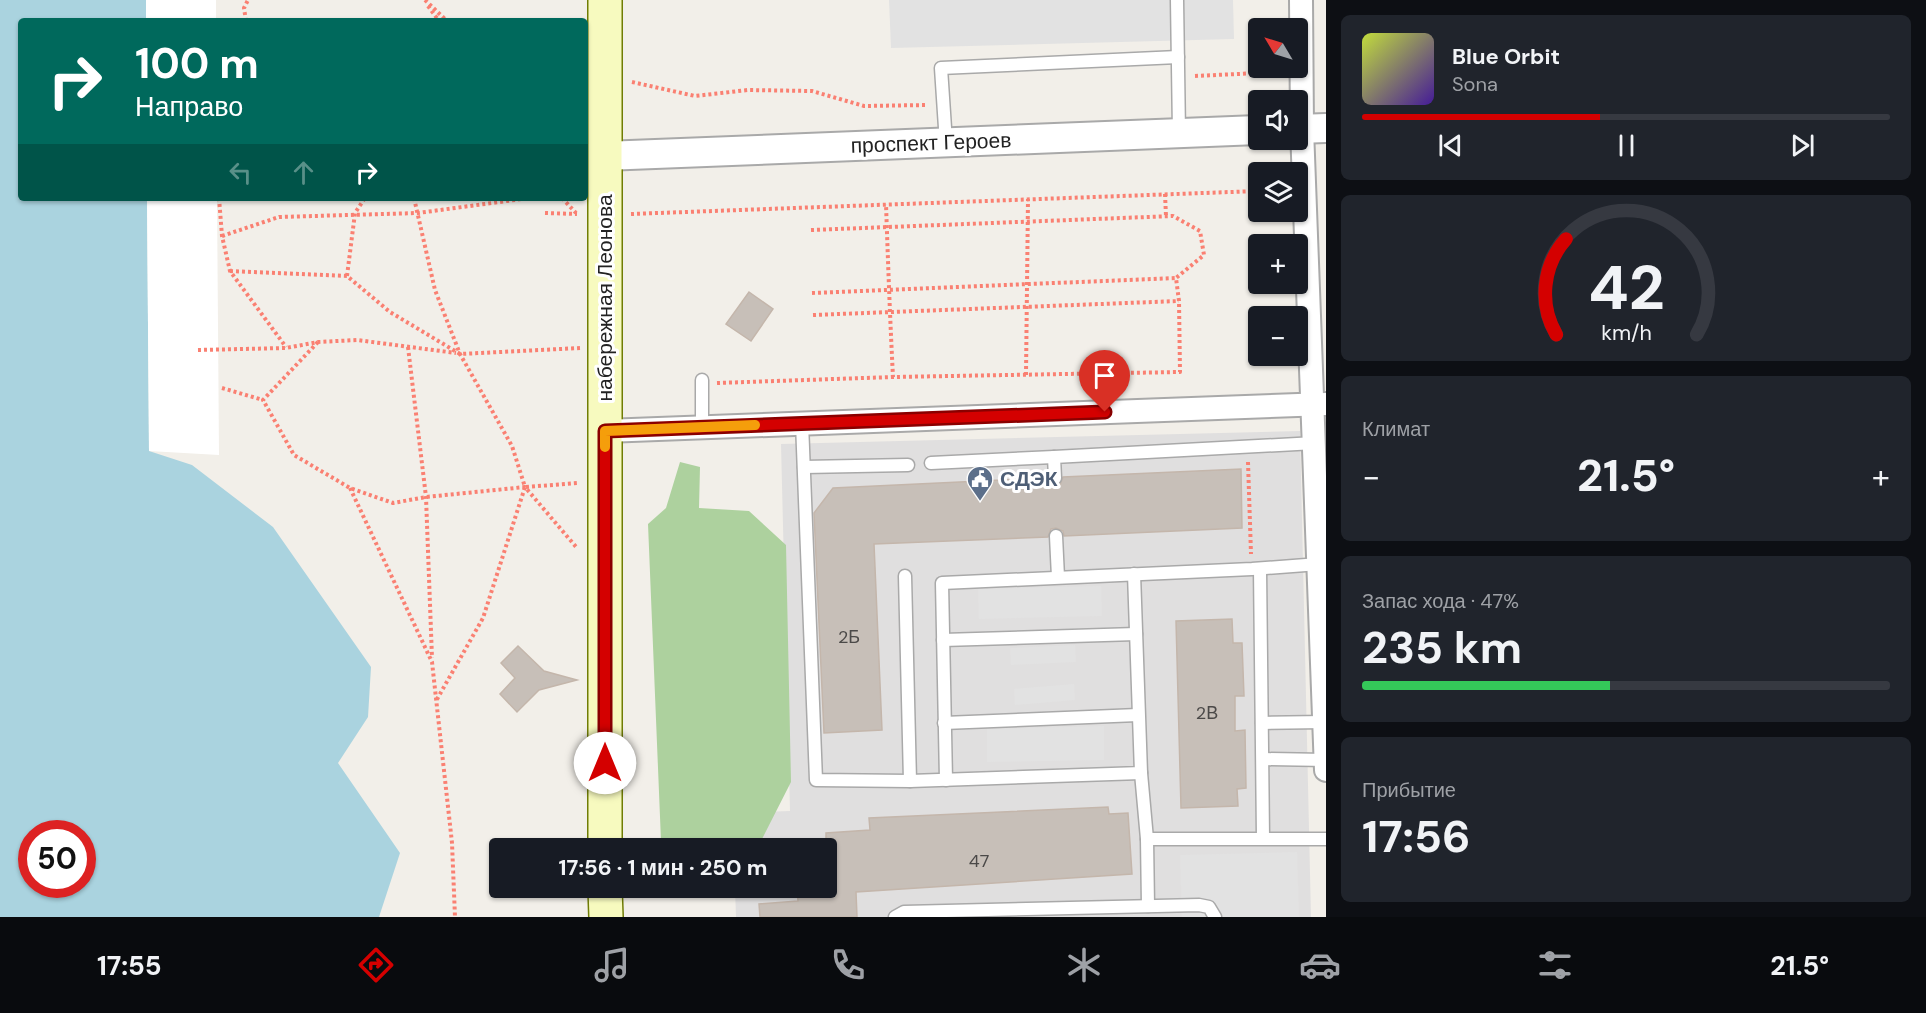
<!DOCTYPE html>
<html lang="ru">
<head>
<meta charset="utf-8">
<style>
  :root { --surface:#171b24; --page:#20242c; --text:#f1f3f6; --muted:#9ea1a6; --line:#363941; --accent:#d40000 }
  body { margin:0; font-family:"DM Sans",sans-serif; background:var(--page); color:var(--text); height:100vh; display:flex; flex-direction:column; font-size:22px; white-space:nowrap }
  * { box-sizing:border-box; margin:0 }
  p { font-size:20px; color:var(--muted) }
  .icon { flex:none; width:33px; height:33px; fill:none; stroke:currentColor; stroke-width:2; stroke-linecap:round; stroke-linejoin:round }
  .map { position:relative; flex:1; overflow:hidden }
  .details { display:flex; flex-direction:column; gap:15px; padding:15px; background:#0d0f14; width:600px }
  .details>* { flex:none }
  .banner { position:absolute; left:18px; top:18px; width:570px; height:183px; border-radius:6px; box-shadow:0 2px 4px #0004; background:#00695c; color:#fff; overflow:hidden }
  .needle { width:39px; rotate:308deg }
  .tools { position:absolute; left:1248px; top:18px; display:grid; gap:12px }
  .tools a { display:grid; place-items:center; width:60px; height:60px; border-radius:6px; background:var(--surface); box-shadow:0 2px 4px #0004; font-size:30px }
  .speed { position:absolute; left:18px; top:820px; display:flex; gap:12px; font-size:30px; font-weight:700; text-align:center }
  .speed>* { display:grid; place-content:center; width:78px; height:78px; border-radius:50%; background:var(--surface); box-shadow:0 2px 4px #0004; line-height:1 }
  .speed .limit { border:9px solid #d22; background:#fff; color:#111 }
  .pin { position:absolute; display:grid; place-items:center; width:51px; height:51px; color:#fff; margin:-62px -26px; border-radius:50% 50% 50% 0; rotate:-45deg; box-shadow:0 0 6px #0007 }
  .pin .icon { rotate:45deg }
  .me { position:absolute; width:66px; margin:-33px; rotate:0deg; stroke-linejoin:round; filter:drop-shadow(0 0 4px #0008) }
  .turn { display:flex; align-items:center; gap:21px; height:126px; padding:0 18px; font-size:27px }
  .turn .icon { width:78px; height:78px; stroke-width:2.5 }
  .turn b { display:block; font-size:42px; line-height:51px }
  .lanes { display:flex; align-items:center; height:57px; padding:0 18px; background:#0003; justify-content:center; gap:30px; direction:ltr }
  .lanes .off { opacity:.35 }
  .big { font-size:45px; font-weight:700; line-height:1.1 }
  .details .card { flex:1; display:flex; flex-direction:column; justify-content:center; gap:9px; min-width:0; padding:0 21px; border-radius:9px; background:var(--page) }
  .details .dial { align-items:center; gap:0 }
  .dial svg { height:156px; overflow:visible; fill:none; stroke:var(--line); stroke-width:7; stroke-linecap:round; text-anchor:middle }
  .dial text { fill:var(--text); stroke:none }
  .song { display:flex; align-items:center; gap:18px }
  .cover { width:72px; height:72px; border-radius:9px; background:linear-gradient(135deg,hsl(70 70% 55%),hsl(260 70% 35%)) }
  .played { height:6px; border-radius:3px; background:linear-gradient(90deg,var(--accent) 45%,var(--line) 45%) }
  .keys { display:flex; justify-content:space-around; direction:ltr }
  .heat { display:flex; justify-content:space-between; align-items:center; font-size:33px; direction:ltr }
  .charge { height:9px; border-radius:4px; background:linear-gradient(90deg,#34c759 47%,var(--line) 0) }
  .trip { position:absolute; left:489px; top:838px; width:348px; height:60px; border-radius:6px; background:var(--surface); box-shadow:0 2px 4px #0004; font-weight:700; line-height:60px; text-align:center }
  .tabs { display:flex; height:96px; justify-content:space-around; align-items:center; background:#090b0e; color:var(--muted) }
  .tabs .icon { width:42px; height:42px }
  .tabs .current { color:var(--accent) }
  .tabs b { font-size:27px; color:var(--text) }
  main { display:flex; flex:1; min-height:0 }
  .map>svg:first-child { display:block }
  .residential { fill:#e0dfdf }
  .forest { fill:#add19e }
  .parking { fill:#e2e2e2 }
  .water { fill:#aad3df; fill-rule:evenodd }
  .pier { fill:#fff }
  .building { fill:#c7bfb8; stroke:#c4b6ab; stroke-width:1.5 }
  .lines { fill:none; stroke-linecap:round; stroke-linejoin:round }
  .service-casing { stroke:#a9a9a9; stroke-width:15 }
  .minor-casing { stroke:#a9a9a9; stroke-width:26 }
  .tertiary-casing { stroke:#a9a9a9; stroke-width:32 }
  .secondary-casing { stroke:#707d05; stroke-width:36 }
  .path { stroke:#fa8072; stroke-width:4; stroke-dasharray:3 3; stroke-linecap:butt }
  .service { stroke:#fff; stroke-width:12 }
  .minor { stroke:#fff; stroke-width:22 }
  .tertiary { stroke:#fff; stroke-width:28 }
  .secondary { stroke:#f7fabf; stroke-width:33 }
  .route-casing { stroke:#8a0000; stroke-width:15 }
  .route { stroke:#d40000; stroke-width:10 }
  .slow { stroke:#f59e0b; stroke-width:10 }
  .labels { text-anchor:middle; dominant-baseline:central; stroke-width:6; stroke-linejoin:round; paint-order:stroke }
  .number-label { font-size:18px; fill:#4b4948 }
  .street-label { font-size:21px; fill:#222; stroke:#fff }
  .service-label { font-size:21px; font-weight:bold; fill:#4e5e75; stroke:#fff; text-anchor:start }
</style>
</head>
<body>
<main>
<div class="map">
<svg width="1326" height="917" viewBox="0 0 1326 917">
  <rect width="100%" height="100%" fill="#f2efe9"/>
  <path class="residential" d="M1300,431L1311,917H736L735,888H826V849H734L733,813L790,811L781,444Z"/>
  <path class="forest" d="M680,462L700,467L699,508L749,511L786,545L791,782L762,839L739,849H671L661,841L648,524L666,508Z"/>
  <g class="parking">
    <path d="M889,0H1233L1234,39L891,48Z"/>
    <path d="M1101,586L1102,616L979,619L978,589Z"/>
    <path d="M1075,645L1076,662L1011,665L1010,648Z"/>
    <path d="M1074,684L1075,700L1015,705L1014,689Z"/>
    <path d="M1104,726V760L987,762V729Z"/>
    <path d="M1297,852L1299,917H1182L1180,855Z"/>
  </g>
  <path class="water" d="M0,0H146V21H21V198H147L149,451L192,465L273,527L371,667L368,717L338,763L400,853L379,917H0ZM32,834H82V885H32Z"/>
  <g class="pier">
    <rect x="146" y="0" width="70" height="21"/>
    <path d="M147,198H217L219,455L149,451Z"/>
  </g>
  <g class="building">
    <path d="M749,292L773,309L751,341L726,324Z"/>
    <path d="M1241,469L1242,528L1064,536L1063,531L1056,528L1051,529L1048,537L874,544L882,730L824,733L814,513L833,488L1047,478L1048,483L1055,486L1060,485L1063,477Z"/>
    <path d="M1232,619L1233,643H1242L1244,696H1235V731L1245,730L1246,788L1237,789L1238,806L1181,808L1176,621Z"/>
    <path d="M518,646L544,671L577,680L539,690L517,712L500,694L515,678L501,663Z"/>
    <path d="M1108,807L1109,814L1128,813L1132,874L856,892L857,917H760L759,904L798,901L797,888H826V833L870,830L869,818Z"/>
  </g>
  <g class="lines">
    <g class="service-casing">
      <g id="service">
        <path d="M1177,0L1179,133"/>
        <path d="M946,143L941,68L1178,57"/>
        <path d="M802,423L816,780L910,781L1141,773L1134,574"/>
        <path d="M702,427V380"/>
        <path d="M931,463L1054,457"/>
        <path d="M804,467L908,465"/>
        <path d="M1055,478L1054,457L1315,443"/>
        <path d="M1056,536L1058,577"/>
        <path d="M1260,569L1263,838"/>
        <path d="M905,576L910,781"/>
        <path d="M943,640L1136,634"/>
        <path d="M944,723L1138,715"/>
        <path d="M1262,723L1324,722"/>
        <path d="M1263,759L1326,760"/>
        <path d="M1141,773L1147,839H1326"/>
        <path d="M946,780L942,583L1252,569L1319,564"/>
        <path d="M1147,839L1148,906"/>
        <path d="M895,917L904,912L1199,905L1209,907L1215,917"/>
      </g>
    </g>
    <g class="minor-casing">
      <g id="minor">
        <path d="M1301,0L1302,129L1326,770"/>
        <path d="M605,431L1326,404"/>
      </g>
    </g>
    <g class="tertiary-casing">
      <g id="tertiary">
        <path d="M1298,129L1326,128"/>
        <path d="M604,156L1258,130"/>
      </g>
    </g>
    <g class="secondary-casing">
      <g id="secondary">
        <path d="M605,0V849"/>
        <path d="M605,888L606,917"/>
      </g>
    </g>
    <g class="path">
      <path d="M425,0L447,21"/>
      <path d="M428,6L439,21"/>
      <path d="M246,21L244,8L248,0"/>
      <path d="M1195,76L1280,72"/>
      <path d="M632,82L695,96L748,90L812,91L864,106L927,105"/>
      <path d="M1165,194L1166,216"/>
      <path d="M219,198L222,236L230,271L286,347"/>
      <path d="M414,198L435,290L460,354L512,446L525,487L483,618L436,701"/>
      <path d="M562,198L576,213"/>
      <path d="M545,213L577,214"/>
      <path d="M631,214L1258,191"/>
      <path d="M811,230L1173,216L1200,231L1204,255L1176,278L1179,301L1180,372L893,377C890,319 888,262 886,204"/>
      <path d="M222,236L279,217L418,213L529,198"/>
      <path d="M230,271L347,276L390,312L460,354L580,348"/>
      <path d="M347,276L355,213L365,198"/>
      <path d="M812,293L1176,278"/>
      <path d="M813,315L1179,301"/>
      <path d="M318,342L263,400L294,455L350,488L393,503L426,497L525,487L577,548"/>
      <path d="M408,347L426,497L432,658"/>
      <path d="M198,350L286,348L318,342L357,340L456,353"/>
      <path d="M1026,375L1028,199"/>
      <path d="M717,383L893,377"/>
      <path d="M222,388L263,400"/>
      <path d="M1248,462L1251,554"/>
      <path d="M526,487L578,483"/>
      <path d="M350,488L432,662L452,843L455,917"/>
    </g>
    <use href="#service" class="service"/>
    <use href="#minor" class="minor"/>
    <use href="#tertiary" class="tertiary"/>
    <use href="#secondary" class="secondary"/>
  </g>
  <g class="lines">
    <g class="route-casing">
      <path id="route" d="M605,763V431L1105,412"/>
    </g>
    <use href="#route" class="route"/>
    <path class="slow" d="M605,447V431L755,425"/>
  </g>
  <defs>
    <g id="civic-pin" transform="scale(1.35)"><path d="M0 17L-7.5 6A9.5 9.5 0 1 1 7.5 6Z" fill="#5c6f8a" stroke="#fff"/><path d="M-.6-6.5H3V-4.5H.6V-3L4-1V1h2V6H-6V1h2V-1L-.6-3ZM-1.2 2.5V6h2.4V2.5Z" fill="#fff"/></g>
  </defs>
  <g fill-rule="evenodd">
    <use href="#civic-pin" x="980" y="479"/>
  </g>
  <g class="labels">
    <g class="number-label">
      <text x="849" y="637">2Б</text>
      <text x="1207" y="713">2В</text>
      <text x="979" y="861">47</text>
    </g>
    <g class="street-label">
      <text transform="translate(931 143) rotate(-2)">проспект Героев</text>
      <text transform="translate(605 298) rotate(-90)">набережная Леонова</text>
    </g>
    <g class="service-label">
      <text x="1000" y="479">СДЭК</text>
    </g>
  </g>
</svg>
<div class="tools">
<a><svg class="needle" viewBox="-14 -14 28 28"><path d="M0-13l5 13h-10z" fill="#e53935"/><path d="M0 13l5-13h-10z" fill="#9ea1a6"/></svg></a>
<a><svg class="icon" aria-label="sound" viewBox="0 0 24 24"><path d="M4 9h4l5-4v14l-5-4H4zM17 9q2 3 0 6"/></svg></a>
<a><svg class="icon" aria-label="layers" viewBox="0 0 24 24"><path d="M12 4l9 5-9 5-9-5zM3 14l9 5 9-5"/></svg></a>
<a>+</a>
<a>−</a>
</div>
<div class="speed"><div class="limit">50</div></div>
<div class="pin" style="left:1105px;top:412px;background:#d93025"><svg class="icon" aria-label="arrive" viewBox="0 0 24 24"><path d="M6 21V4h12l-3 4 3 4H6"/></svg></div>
<svg class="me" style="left:605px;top:763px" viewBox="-20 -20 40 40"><circle r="19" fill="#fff"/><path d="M0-13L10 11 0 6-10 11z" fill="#d40000"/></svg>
<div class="trip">17:56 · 1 мин · 250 m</div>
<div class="banner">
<div class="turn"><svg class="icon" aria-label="right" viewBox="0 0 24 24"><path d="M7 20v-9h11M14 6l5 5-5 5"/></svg><div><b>100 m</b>Направо</div></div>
<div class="lanes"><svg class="icon off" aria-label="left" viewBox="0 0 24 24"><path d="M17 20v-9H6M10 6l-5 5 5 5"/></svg><svg class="icon off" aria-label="ahead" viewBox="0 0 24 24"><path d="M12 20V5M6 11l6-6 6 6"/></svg><svg class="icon" aria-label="right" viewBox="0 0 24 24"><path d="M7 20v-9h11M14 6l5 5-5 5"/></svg></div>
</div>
</div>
<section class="details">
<div class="card">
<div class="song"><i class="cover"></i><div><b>Blue Orbit</b><p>Sona</p></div></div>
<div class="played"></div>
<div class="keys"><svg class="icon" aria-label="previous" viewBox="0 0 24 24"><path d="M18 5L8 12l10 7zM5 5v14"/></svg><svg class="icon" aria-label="pause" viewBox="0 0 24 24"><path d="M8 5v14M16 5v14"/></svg><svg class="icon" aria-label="next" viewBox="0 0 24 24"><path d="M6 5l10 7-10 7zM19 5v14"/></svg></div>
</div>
<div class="card dial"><svg viewBox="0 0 100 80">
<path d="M14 69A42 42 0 1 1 86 69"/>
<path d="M14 69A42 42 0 0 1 19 20" stroke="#d40000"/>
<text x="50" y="56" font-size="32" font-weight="700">42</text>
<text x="50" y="72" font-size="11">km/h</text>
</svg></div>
<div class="card"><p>Климат</p>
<div class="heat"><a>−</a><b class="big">21.5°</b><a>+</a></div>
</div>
<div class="card"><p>Запас хода · 47%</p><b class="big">235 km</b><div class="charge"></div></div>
<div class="card"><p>Прибытие</p><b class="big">17:56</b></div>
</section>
</main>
<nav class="tabs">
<b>17:55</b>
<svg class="icon current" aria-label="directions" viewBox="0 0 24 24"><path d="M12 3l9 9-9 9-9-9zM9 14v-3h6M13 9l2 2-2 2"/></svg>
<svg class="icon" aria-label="music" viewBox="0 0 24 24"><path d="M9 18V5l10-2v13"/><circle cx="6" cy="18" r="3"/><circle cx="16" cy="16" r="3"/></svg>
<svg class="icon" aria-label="phone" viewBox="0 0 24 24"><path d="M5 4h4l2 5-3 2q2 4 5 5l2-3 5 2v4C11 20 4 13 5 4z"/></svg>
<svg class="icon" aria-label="climate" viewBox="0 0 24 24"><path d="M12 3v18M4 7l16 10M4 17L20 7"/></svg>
<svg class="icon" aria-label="car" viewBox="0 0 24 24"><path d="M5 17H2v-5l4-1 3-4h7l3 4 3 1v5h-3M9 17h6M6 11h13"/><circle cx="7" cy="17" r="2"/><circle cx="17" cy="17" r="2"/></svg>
<svg class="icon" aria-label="filters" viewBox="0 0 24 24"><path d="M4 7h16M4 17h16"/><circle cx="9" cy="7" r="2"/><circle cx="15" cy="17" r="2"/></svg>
<b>21.5°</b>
</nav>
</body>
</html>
